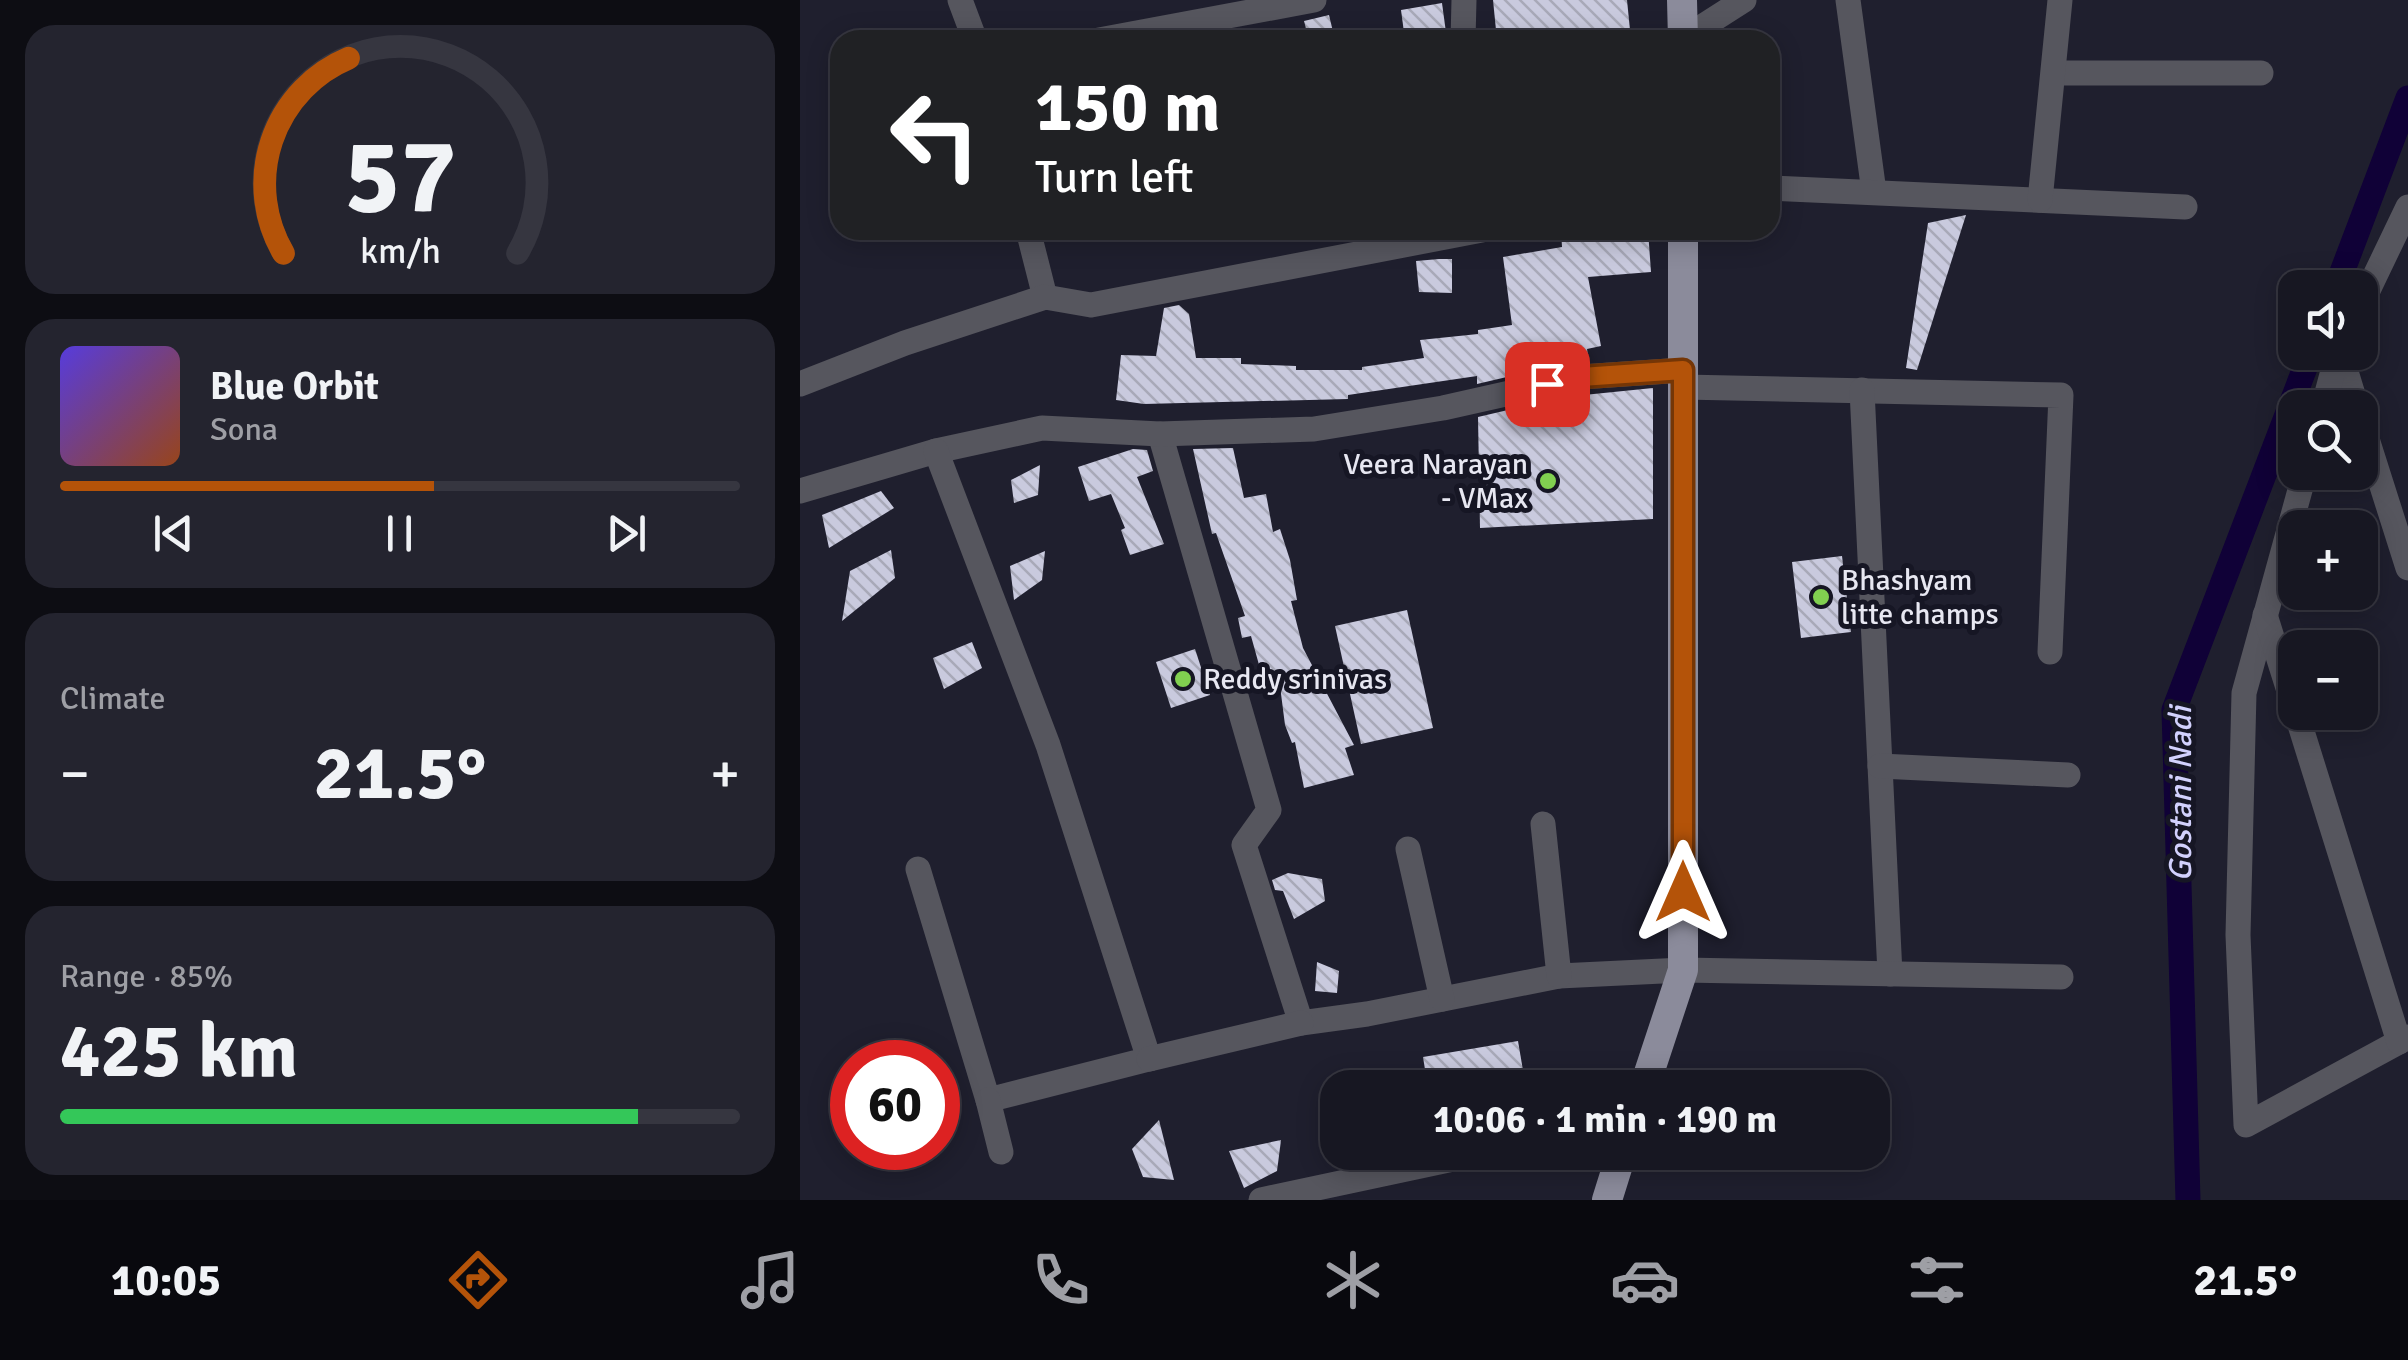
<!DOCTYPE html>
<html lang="en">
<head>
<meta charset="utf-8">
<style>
  :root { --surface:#171722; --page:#24242f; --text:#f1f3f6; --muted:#9e9fa5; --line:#363640; --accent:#b45309 }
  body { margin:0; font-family:Signika,sans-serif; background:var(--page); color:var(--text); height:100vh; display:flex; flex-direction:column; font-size:38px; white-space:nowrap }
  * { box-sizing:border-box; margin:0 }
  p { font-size:32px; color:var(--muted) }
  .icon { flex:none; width:55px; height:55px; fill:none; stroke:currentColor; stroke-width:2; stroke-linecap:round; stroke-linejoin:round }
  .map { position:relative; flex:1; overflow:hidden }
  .side { display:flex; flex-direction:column; gap:25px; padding:25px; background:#0d0d13; width:800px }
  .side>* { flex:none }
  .banner { position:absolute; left:30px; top:30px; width:950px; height:210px; border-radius:30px; box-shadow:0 5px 25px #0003,0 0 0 2px var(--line); background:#202124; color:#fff; overflow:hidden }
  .controls { position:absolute; left:1478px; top:270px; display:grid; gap:20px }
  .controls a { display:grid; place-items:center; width:100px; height:100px; border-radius:20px; background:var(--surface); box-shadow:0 5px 25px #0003,0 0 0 2px var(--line); font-size:50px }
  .speed { position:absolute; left:30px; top:1040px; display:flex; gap:20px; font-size:50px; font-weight:700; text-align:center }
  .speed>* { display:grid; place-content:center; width:130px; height:130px; border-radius:50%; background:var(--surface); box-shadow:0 5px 25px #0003,0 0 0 2px var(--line); line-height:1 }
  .speed .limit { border:15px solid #d22; background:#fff; color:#111 }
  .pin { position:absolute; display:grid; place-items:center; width:85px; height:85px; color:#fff; margin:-42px; border-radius:20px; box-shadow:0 5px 15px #0006 }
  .me { position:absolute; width:110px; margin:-55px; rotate:0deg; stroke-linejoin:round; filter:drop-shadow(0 0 8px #0008) }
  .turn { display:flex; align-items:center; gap:35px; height:210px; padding:0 40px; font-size:45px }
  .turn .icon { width:130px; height:130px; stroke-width:2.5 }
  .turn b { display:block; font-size:70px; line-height:85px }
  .big { font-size:75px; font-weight:700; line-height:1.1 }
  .side .card { flex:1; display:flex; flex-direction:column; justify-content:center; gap:15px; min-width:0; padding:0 35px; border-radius:30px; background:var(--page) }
  .side .dial { align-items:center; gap:0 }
  .dial svg { height:260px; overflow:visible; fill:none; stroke:var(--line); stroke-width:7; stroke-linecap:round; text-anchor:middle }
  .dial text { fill:var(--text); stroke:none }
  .song { display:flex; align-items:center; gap:30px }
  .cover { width:120px; height:120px; border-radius:15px; background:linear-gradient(135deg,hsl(250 70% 55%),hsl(20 70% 35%)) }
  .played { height:10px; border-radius:5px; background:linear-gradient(90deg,var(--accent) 55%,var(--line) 55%) }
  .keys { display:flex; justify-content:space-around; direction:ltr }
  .heat { display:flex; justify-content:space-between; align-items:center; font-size:55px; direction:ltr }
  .charge { height:15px; border-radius:8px; background:linear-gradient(90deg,#34c759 85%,var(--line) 0) }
  .trip { position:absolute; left:520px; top:1070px; width:570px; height:100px; border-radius:30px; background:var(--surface); box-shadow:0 5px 25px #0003,0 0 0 2px var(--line); font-weight:700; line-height:100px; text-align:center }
  .tab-bar { display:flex; height:160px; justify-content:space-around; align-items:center; background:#09090e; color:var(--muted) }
  .tab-bar .icon { width:70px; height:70px }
  .tab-bar .on { color:var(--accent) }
  .tab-bar b { font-size:45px; color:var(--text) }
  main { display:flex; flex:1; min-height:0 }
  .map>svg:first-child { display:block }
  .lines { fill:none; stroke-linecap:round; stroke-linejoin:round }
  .canal { stroke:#100137; stroke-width:25 }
  .building { fill:url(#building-back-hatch) }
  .minor { stroke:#56565e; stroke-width:25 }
  .major { stroke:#8b8b9b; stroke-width:30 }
  .route-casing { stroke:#753606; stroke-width:25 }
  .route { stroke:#b45309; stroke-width:18 }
  .poi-dot { fill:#81d050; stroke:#161624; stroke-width:4 }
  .labels { text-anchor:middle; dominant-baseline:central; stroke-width:10; stroke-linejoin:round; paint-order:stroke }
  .poi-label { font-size:30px; fill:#e7e7f1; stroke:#161624; text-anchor:start }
  .water-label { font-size:32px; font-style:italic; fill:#d2d1fd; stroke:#161624 }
</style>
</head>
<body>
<main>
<section class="side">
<div class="card dial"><svg viewBox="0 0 100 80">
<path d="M14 69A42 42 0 1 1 86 69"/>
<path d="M14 69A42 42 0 0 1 34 9" stroke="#b45309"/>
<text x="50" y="56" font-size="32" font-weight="700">57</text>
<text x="50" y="72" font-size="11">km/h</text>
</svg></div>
<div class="card">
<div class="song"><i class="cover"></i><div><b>Blue Orbit</b><p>Sona</p></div></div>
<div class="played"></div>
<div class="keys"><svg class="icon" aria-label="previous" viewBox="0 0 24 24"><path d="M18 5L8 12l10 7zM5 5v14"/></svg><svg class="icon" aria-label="pause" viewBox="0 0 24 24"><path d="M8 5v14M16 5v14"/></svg><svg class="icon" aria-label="next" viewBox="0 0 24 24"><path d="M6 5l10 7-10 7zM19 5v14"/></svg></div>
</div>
<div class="card"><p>Climate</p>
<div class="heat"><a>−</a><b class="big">21.5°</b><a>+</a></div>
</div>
<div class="card"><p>Range · 85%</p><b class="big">425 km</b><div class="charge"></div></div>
</section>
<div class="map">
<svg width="1608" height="1200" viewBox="0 0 1608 1200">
  <defs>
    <pattern id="building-back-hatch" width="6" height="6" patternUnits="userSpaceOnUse" patternTransform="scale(2.5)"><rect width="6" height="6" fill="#c9cade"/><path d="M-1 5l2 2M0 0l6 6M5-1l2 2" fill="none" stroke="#a8a9b8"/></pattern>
  </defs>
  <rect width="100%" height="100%" fill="#1f1f2e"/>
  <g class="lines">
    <g class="canal">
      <path d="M1536,288L1608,98"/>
      <path d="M1388,1200L1374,710L1511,352"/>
    </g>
  </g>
  <g class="building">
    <path d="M693,0H827L831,40H697Z"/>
    <path d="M642,3L647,40H605L601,10Z"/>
    <path d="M529,15L535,40H509L504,21Z"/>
    <path d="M1166,215L1117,370L1106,368L1128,223Z"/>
    <path d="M761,230H848L851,272L788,277L801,346L787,349L788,355L757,360L758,365L677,384V376L548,395V399L344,404L316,400L321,355L356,356L364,308L379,305L389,314L396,358H441V364L496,366V370H562V367L624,358L620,340L678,334V330L712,325L703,257L762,247Z"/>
    <path d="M639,259H652V293L619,292L616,261Z"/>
    <path d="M853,388V519L680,528L678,417L764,397Z"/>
    <path d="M433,448L444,498L466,494L473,532L480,529L490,560L497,600L491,601L503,648L554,745L545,748L554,775L504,788L495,742L492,743L485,725L480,686L466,690L451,636L442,638L438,618L445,616L416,533L412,534L393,449Z"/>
    <path d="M333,449L347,450L353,471L337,477L364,544L330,555L321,530L325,528L311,494L289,501L278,467Z"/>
    <path d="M240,465L238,495L214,503L211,480Z"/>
    <path d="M81,491L94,508L29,548L22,515Z"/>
    <path d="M91,550L95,578L42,621L50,571Z"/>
    <path d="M245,551L242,580L214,600L210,566Z"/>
    <path d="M1042,556L1051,632L1001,638L992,562Z"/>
    <path d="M607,610L633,728L561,744L535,626Z"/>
    <path d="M172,642L182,668L144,689L133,658Z"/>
    <path d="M395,649L410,695L371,708L356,662Z"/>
    <path d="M488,873L522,879L525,901L494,919L483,891L475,890L472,880Z"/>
    <path d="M517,962L539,971L537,993L515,991Z"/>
    <path d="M718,1041L726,1088H628L623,1057Z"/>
    <path d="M359,1120L374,1180L343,1177L332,1149Z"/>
    <path d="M481,1140L477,1171L444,1188L429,1151Z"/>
  </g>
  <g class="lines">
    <g class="minor">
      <path d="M160,0L175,40"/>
      <path d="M1048,0L1074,192"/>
      <path d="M883,39L944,0"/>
      <path d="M299,40L514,0"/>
      <path d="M663,40L664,0"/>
      <path d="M1254,73H1461"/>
      <path d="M970,188L1385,207"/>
      <path d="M1240,200L1260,0"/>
      <path d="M228,230L245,297"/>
      <path d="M1560,307L1608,207"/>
      <path d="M1540,352L1557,408"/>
      <path d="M0,384L105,343L245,297L291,305L682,230"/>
      <path d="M883,387L1261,395L1250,652"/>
      <path d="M1062,390L1090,974"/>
      <path d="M1523,408L1538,352"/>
      <path d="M1560,417L1608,568"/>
      <path d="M360,434L469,810L444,845L501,1023L567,1014L759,976L883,970L1261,977"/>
      <path d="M1505,472L1444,693L1438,935L1446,1125L1608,1037"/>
      <path d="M0,491L136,451L242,428L360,434L514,429L643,408L781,377L883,370"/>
      <path d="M1465,615L1495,710"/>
      <path d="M1496,712L1599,1042"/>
      <path d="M1080,766L1268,775"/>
      <path d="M743,824L759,976"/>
      <path d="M608,849L642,999"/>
      <path d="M118,869L188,1100L349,1059L248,745L136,451"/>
      <path d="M349,1059L501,1023"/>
      <path d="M188,1100L201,1152"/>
      <path d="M461,1200L686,1152"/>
    </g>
    <g class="major">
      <path d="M882,0L883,40"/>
      <path d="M844,1088L883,970V230"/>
      <path d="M807,1200L822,1152"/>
    </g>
  </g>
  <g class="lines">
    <g class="route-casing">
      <path id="route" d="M747,384L781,377L883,370V892"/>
    </g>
    <use href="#route" class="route"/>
  </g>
  <g class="poi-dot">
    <circle cx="748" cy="481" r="10"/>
    <circle cx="1021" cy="597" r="10"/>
    <circle cx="383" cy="679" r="10"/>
  </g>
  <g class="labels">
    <g class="poi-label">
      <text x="728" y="464" text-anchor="end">Veera Narayan<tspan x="728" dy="34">- VMax</tspan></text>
      <text x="1041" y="580">Bhashyam<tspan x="1041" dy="34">litte champs</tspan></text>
      <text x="403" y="679">Reddy srinivas</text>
    </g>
    <g class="water-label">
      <text transform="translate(1380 794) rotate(-90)">Gostani Nadi</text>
    </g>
  </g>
</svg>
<div class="controls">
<a><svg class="icon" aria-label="sound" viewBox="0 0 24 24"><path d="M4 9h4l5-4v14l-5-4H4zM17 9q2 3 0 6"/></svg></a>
<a><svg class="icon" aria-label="search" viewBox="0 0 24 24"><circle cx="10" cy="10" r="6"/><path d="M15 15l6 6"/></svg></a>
<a>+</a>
<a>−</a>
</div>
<div class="speed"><div class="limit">60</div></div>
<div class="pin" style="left:747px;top:384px;background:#d93025"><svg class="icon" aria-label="arrive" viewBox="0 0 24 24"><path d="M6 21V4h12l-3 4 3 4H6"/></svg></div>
<svg class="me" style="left:883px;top:892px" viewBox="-20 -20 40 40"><path d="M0-17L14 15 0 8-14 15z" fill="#b45309" stroke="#fff" stroke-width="4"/></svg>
<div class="trip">10:06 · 1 min · 190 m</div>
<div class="banner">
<div class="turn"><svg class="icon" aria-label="left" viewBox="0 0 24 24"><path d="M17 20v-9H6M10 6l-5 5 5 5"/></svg><div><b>150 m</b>Turn left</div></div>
</div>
</div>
</main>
<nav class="tab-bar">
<b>10:05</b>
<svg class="icon on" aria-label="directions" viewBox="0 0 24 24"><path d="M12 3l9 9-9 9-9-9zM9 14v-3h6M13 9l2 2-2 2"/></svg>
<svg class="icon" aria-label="music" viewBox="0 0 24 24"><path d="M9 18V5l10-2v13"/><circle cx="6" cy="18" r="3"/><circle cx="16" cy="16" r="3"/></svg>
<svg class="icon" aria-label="phone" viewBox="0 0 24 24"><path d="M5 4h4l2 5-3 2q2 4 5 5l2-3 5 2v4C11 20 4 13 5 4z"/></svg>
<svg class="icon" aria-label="climate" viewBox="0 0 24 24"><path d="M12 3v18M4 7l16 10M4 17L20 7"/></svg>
<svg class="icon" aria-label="car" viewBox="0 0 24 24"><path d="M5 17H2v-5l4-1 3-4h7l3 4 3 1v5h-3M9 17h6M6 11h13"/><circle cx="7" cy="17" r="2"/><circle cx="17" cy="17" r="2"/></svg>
<svg class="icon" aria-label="filters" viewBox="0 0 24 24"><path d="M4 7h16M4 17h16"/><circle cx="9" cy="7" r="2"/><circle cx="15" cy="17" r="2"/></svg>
<b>21.5°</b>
</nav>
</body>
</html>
